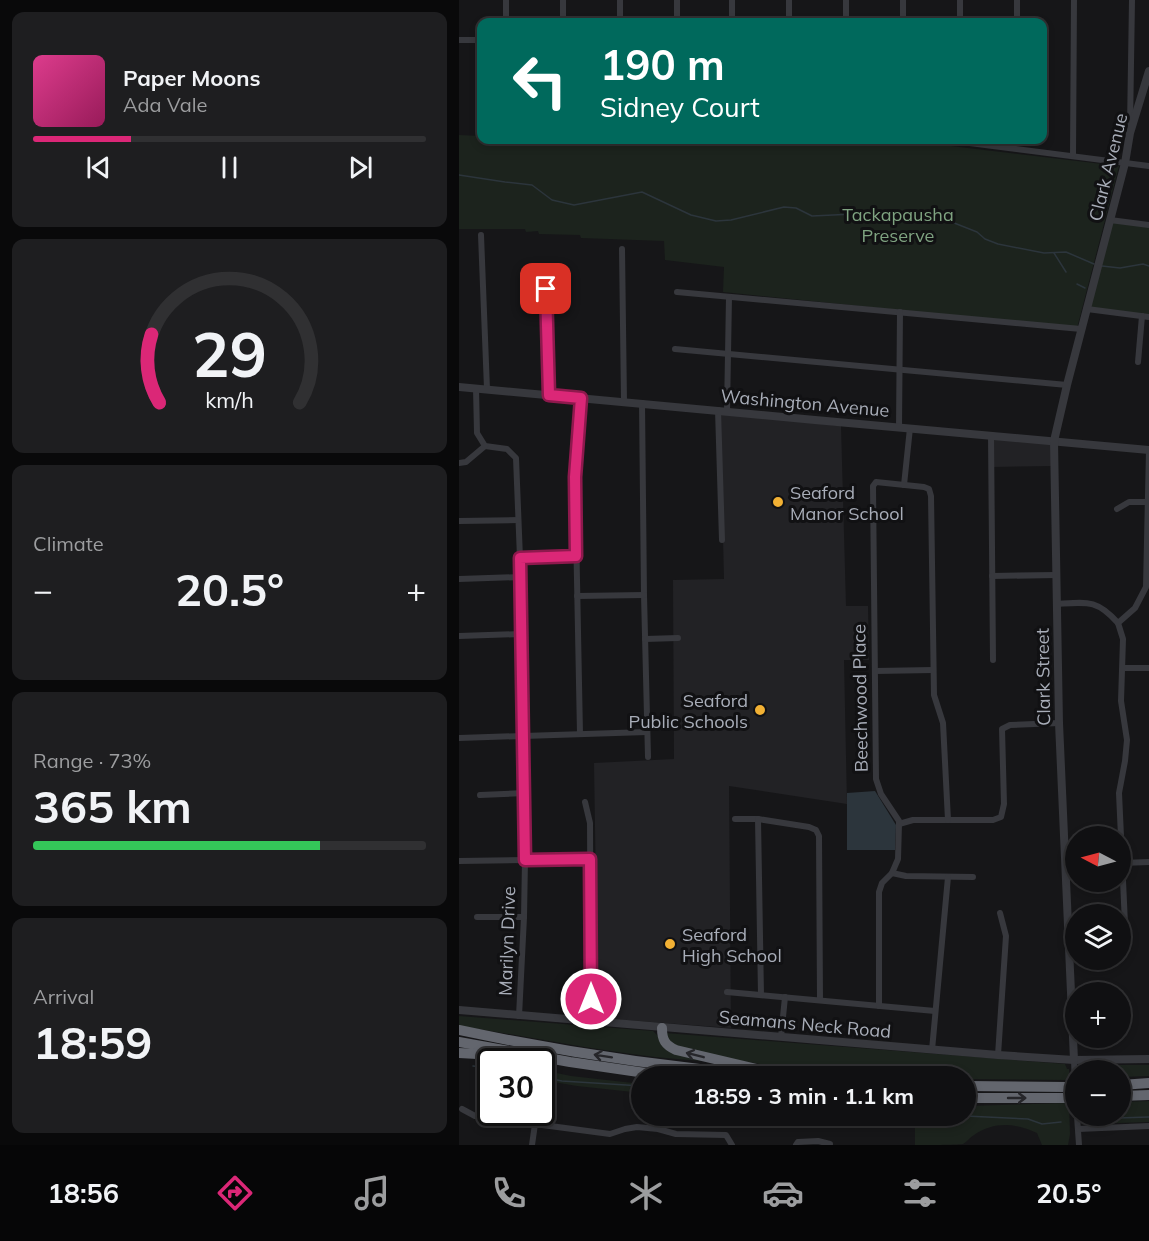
<!DOCTYPE html>
<html lang="en">
<head>
<meta charset="utf-8">
<style>
  :root { --surface:#101012; --page:#1e1e20; --text:#f1f3f6; --muted:#9c9d9f; --line:#303032; --accent:#db2777 }
  body { margin:0; font-family:Mulish,sans-serif; background:var(--page); color:var(--text); height:100vh; display:flex; flex-direction:column; font-size:22px; white-space:nowrap }
  * { box-sizing:border-box; margin:0 }
  p { font-size:20px; color:var(--muted) }
  .icon { flex:none; width:33px; height:33px; fill:none; stroke:currentColor; stroke-width:2; stroke-linecap:round; stroke-linejoin:round }
  .map { position:relative; flex:1; overflow:hidden }
  .sheet { display:flex; flex-direction:column; gap:12px; padding:12px; background:#09090a; width:459px }
  .sheet>* { flex:none }
  .top-card { position:absolute; left:18px; top:18px; width:570px; height:126px; border-radius:12px; box-shadow:0 3px 9px #0003,0 0 0 2px var(--line); background:#00695c; color:#fff; overflow:hidden }
  .needle { width:39px; rotate:276deg }
  .tools { position:absolute; left:606px; top:826px; display:grid; gap:12px }
  .tools a { display:grid; place-items:center; width:66px; height:66px; border-radius:50%; background:var(--surface); box-shadow:0 3px 9px #0003,0 0 0 2px var(--line); font-size:30px }
  .speed { position:absolute; left:18px; top:1048px; display:flex; gap:12px; font-size:30px; font-weight:700; text-align:center }
  .speed>* { display:grid; place-content:center; width:78px; height:78px; border-radius:50%; background:var(--surface); box-shadow:0 3px 9px #0003,0 0 0 2px var(--line); line-height:1 }
  .speed .limit { border:3px solid #111; border-radius:9px; background:#fff; color:#111 }
  .pin { position:absolute; display:grid; place-items:center; width:51px; height:51px; color:#fff; margin:-26px; border-radius:12px; box-shadow:0 3px 9px #0006 }
  .me { position:absolute; width:66px; margin:-33px; rotate:0deg; stroke-linejoin:round; filter:drop-shadow(0 0 4px #0008) }
  .turn { display:flex; align-items:center; gap:21px; height:126px; padding:0 24px; font-size:27px }
  .turn .icon { width:78px; height:78px; stroke-width:2.5 }
  .turn b { display:block; font-size:42px; line-height:51px }
  .big { font-size:45px; font-weight:700; line-height:1.1 }
  .sheet .tile { flex:1; display:flex; flex-direction:column; justify-content:center; gap:9px; min-width:0; padding:0 21px; border-radius:12px; background:var(--page) }
  .sheet .dial { align-items:center; gap:0 }
  .dial svg { height:156px; overflow:visible; fill:none; stroke:var(--line); stroke-width:7; stroke-linecap:round; text-anchor:middle }
  .dial text { fill:var(--text); stroke:none }
  .song { display:flex; align-items:center; gap:18px }
  .cover { width:72px; height:72px; border-radius:9px; background:linear-gradient(135deg,hsl(330 70% 55%),hsl(330 70% 35%)) }
  .played { height:6px; border-radius:3px; background:linear-gradient(90deg,var(--accent) 25%,var(--line) 25%) }
  .keys { display:flex; justify-content:space-around; direction:ltr }
  .heat { display:flex; justify-content:space-between; align-items:center; font-size:33px; direction:ltr }
  .charge { height:9px; border-radius:4px; background:linear-gradient(90deg,#34c759 73%,var(--line) 0) }
  .trip { position:absolute; left:172px; top:1066px; width:345px; height:60px; border-radius:30px; background:var(--surface); box-shadow:0 3px 9px #0003,0 0 0 2px var(--line); font-weight:700; line-height:60px; text-align:center }
  .tabs { display:flex; height:96px; justify-content:space-around; align-items:center; background:#060607; color:var(--muted) }
  .tabs .icon { width:42px; height:42px }
  .tabs .active { color:var(--accent) }
  .tabs b { font-size:27px; color:var(--text) }
  main { display:flex; flex:1; min-height:0 }
  .map>svg:first-child { display:block }
  .built { fill:#222225 }
  .green { fill:#1c231d }
  .water { fill:#2c353c }
  .lines { fill:none; stroke-linecap:round; stroke-linejoin:round }
  .stream { stroke:#2c353c; stroke-width:1.5 }
  .minor { stroke:#37383d; stroke-width:6 }
  .tertiary { stroke:#37383d; stroke-width:8 }
  .motorway { stroke:#63666e; stroke-width:10 }
  .motorway-bridge { stroke:#63666e; stroke-width:10 }
  .oneway { stroke:#26262a }
  .route-casing { stroke:#8e194d; stroke-width:15 }
  .route { stroke:#db2777; stroke-width:10 }
  .poi-dot { fill:#f2b134; stroke:#111113; stroke-width:2 }
  .labels { text-anchor:middle; dominant-baseline:central; stroke-width:6; stroke-linejoin:round; paint-order:stroke }
  .street-label { font-size:18px; fill:#a8adb8; stroke:#111113 }
  .park-label { font-size:18px; fill:#7fa381; stroke:#111113 }
  .poi-label { font-size:18px; fill:#a8adb8; stroke:#111113; text-anchor:start }
</style>
</head>
<body>
<main>
<section class="sheet">
<div class="tile">
<div class="song"><i class="cover"></i><div><b>Paper Moons</b><p>Ada Vale</p></div></div>
<div class="played"></div>
<div class="keys"><svg class="icon" aria-label="previous" viewBox="0 0 24 24"><path d="M18 5L8 12l10 7zM5 5v14"/></svg><svg class="icon" aria-label="pause" viewBox="0 0 24 24"><path d="M8 5v14M16 5v14"/></svg><svg class="icon" aria-label="next" viewBox="0 0 24 24"><path d="M6 5l10 7-10 7zM19 5v14"/></svg></div>
</div>
<div class="tile dial"><svg viewBox="0 0 100 80">
<path d="M14 69A42 42 0 1 1 86 69"/>
<path d="M14 69A42 42 0 0 1 10 34" stroke="#db2777"/>
<text x="50" y="56" font-size="32" font-weight="700">29</text>
<text x="50" y="72" font-size="11">km/h</text>
</svg></div>
<div class="tile"><p>Climate</p>
<div class="heat"><a>−</a><b class="big">20.5°</b><a>+</a></div>
</div>
<div class="tile"><p>Range · 73%</p><b class="big">365 km</b><div class="charge"></div></div>
<div class="tile"><p>Arrival</p><b class="big">18:59</b></div>
</section>
<div class="map">
<svg width="690" height="1145" viewBox="0 0 690 1145">
  <rect width="100%" height="100%" fill="#161618"/>
  <g class="built">
    <path d="M261,413L382,426L387,606H409L410,660H385L388,804L270,786L272,1028L139,1018L135,763L215,759L214,580L265,579Z"/>
    <path d="M533,436L594,442L595,466L533,467Z"/>
  </g>
  <g class="green">
    <path d="M0,135L22,136V140H132L221,142L222,140H442L660,166L618,328L264,292L265,267L206,260L205,241L122,238L121,235L80,234L79,231L67,232L66,229H0Z"/>
    <path d="M654,221L690,225V315L631,308Z"/>
    <path d="M0,1016L194,1031L199,1036L245,1061C163,1057 82,1038 0,1026Z"/>
    <path d="M206,1033L606,1064L608,1069H610V1080L507,1079V1077H421L413,1074L411,1076L312,1066L255,1056L213,1047Z"/>
    <path d="M625,1065H690V1076L662,1077V1071H621V1067Z"/>
    <path d="M83,1070L112,1076L183,1084V1093L118,1086L83,1080Z"/>
    <path d="M690,1101V1122L628,1124L625,1122L624,1116H662V1102Z"/>
    <path d="M610,1103L611,1134L609,1145H583L578,1133C557,1123 535,1121 515,1135C511,1137 508,1142 504,1144C497,1145 466,1145 456,1145V1123L450,1118L426,1116H507V1106Z"/>
  </g>
  <path class="water" d="M416,791L437,825L436,850H388V793Z"/>
  <g class="lines">
    <g class="stream">
      <path d="M0,175L46,182L73,185L93,200L115,205L183,192L232,215L257,221L272,220L325,207L337,208L353,216L395,214L410,219L419,218L423,216H429L440,222L445,221L453,217H480L518,232L526,239L539,244L585,253L607,252L635,264"/>
      <path d="M595,253L607,272"/>
      <path d="M643,266L661,268L684,264L690,266"/>
      <path d="M618,284L626,288"/>
      <path d="M14,1066L32,1068"/>
      <path d="M82,1077L103,1081L183,1086"/>
      <path d="M507,1116L569,1119L583,1124L602,1122"/>
      <path d="M627,1119L690,1117"/>
    </g>
    <g class="minor">
      <path d="M104,0V22"/>
      <path d="M161,0V22"/>
      <path d="M218,0V22"/>
      <path d="M47,22V0"/>
      <path d="M273,22V0"/>
      <path d="M330,22V0"/>
      <path d="M387,22V0"/>
      <path d="M444,22V0"/>
      <path d="M501,22V0"/>
      <path d="M558,22V0"/>
      <path d="M0,40H22"/>
      <path d="M671,127L673,0"/>
      <path d="M105,140V141"/>
      <path d="M487,140L690,166"/>
      <path d="M614,155L615,0"/>
      <path d="M651,220L690,225"/>
      <path d="M22,235L28,389"/>
      <path d="M163,249L165,401"/>
      <path d="M90,274L87,289L90,395"/>
      <path d="M218,292L622,329"/>
      <path d="M628,309L690,317"/>
      <path d="M216,349L608,385"/>
      <path d="M679,362L683,316"/>
      <path d="M17,388L18,433L26,446L48,449L57,458L61,558L66,860L65,917L60,1016"/>
      <path d="M183,403L185,595L189,757"/>
      <path d="M259,410L263,540"/>
      <path d="M268,411L270,297"/>
      <path d="M440,427L441,312"/>
      <path d="M532,435L534,660"/>
      <path d="M0,463L7,462L26,446"/>
      <path d="M445,485L451,428"/>
      <path d="M658,509L670,502H689"/>
      <path d="M0,521L59,520"/>
      <path d="M61,558L117,556"/>
      <path d="M533,576L597,575"/>
      <path d="M0,579L61,577"/>
      <path d="M118,596L185,595"/>
      <path d="M597,604C628,602 638,599 659,623"/>
      <path d="M0,636L62,634"/>
      <path d="M186,639L219,638"/>
      <path d="M664,668H690"/>
      <path d="M416,671L474,670"/>
      <path d="M121,734L116,477L122,398"/>
      <path d="M0,738L188,732"/>
      <path d="M21,795L65,793"/>
      <path d="M126,802L131,823L132,1022"/>
      <path d="M276,819H299L350,827L357,830L360,836L361,1000"/>
      <path d="M299,819L302,995"/>
      <path d="M440,824L454,820H534L542,817L545,804L543,729L551,725L600,723"/>
      <path d="M0,861L131,859"/>
      <path d="M662,863L690,862"/>
      <path d="M606,865H616"/>
      <path d="M433,873L447,876L514,877"/>
      <path d="M18,917H65"/>
      <path d="M663,958L667,946L660,793L666,761L668,740L662,701L664,639L659,623L676,608L687,587L690,450"/>
      <path d="M268,992L476,1011"/>
      <path d="M420,1006V892L423,883L433,873L439,859L440,824V821L422,794L417,779L414,486L417,482L465,487L470,489L472,496L475,695L484,723L489,820"/>
      <path d="M322,1037L326,997"/>
      <path d="M473,1050L489,877"/>
      <path d="M539,1055L547,936L541,913"/>
      <path d="M615,1060L616,1087"/>
      <path d="M3,1109L16,1116L151,1134L166,1129L178,1127L199,1129L217,1134L267,1135L273,1145"/>
      <path d="M618,1116L620,1145"/>
      <path d="M619,1129L690,1126"/>
      <path d="M73,1145L76,1124"/>
      <path d="M337,1145L339,1142L359,1141L371,1144"/>
    </g>
    <g class="tertiary">
      <path d="M0,387L356,420L690,450"/>
      <path d="M0,1010L539,1055L615,1060L690,1059"/>
      <path d="M615,1060L600,723L595,441L608,385L666,163L671,133L690,71"/>
    </g>
    <g class="motorway">
      <path d="M203,1028C203,1040 206,1045 217,1050L298,1069"/>
      <path d="M0,1030C108,1053 217,1069 327,1077"/>
      <path d="M0,1042L111,1062L214,1077"/>
      <path d="M0,1053L36,1055"/>
      <path d="M662,1085L690,1083"/>
      <path d="M507,1086L608,1087"/>
      <path d="M662,1096L690,1095"/>
      <path d="M507,1098H616"/>
    </g>
    <path class="motorway-bridge" d="M608,1087L616,1086"/>
  </g>
  <defs><path id="oneway-shaft" d="M-6 0H5M1.5-3L5.5 0L1.5 3" fill="none" stroke-width="1.6" stroke-linecap="round" stroke-linejoin="round" transform="scale(1.5)"/></defs>
  <g class="oneway">
    <use href="#oneway-shaft" transform="translate(236 1055) rotate(-166)"/>
    <use href="#oneway-shaft" transform="translate(144 1056) rotate(-171)"/>
    <use href="#oneway-shaft" transform="translate(558 1098)"/>
  </g>
  <g class="lines">
    <g class="route-casing">
      <path id="route" d="M87,289L90,395L122,398L116,477L117,556L61,558L66,860L131,859L132,999"/>
    </g>
    <use href="#route" class="route"/>
  </g>
  <g class="poi-dot">
    <circle cx="319" cy="502" r="6"/>
    <circle cx="301" cy="710" r="6"/>
    <circle cx="211" cy="944" r="6"/>
  </g>
  <g class="labels">
    <g class="street-label">
      <text transform="translate(649 167) rotate(-76)">Clark Avenue</text>
      <text transform="translate(346 403) rotate(5)">Washington Avenue</text>
      <text transform="translate(584 677) rotate(-91)">Clark Street</text>
      <text transform="translate(401 698) rotate(-91)">Beechwood Place</text>
      <text transform="translate(48 941) rotate(-88)">Marilyn Drive</text>
      <text transform="translate(346 1024) rotate(5)">Seamans Neck Road</text>
    </g>
    <g class="park-label">
      <text x="439" y="214">Tackapausha<tspan x="439" dy="21">Preserve</tspan></text>
    </g>
    <g class="poi-label">
      <text x="331" y="492">Seaford<tspan x="331" dy="21">Manor School</tspan></text>
      <text x="289" y="700" text-anchor="end">Seaford<tspan x="289" dy="21">Public Schools</tspan></text>
      <text x="223" y="934">Seaford<tspan x="223" dy="21">High School</tspan></text>
    </g>
  </g>
</svg>
<div class="tools">
<a><svg class="needle" viewBox="-14 -14 28 28"><path d="M0-13l5 13h-10z" fill="#e53935"/><path d="M0 13l5-13h-10z" fill="#9c9d9f"/></svg></a>
<a><svg class="icon" aria-label="layers" viewBox="0 0 24 24"><path d="M12 4l9 5-9 5-9-5zM3 14l9 5 9-5"/></svg></a>
<a>+</a>
<a>−</a>
</div>
<div class="speed"><div class="limit">30</div></div>
<div class="pin" style="left:87px;top:289px;background:#d93025"><svg class="icon" aria-label="arrive" viewBox="0 0 24 24"><path d="M6 21V4h12l-3 4 3 4H6"/></svg></div>
<svg class="me" style="left:132px;top:999px" viewBox="-20 -20 40 40"><circle r="17" fill="#db2777" stroke="#fff" stroke-width="3"/><path d="M0-11L8 9 0 5-8 9z" fill="#fff"/></svg>
<div class="trip">18:59 · 3 min · 1.1 km</div>
<div class="top-card">
<div class="turn"><svg class="icon" aria-label="left" viewBox="0 0 24 24"><path d="M17 20v-9H6M10 6l-5 5 5 5"/></svg><div><b>190 m</b>Sidney Court</div></div>
</div>
</div>
</main>
<nav class="tabs">
<b>18:56</b>
<svg class="icon active" aria-label="directions" viewBox="0 0 24 24"><path d="M12 3l9 9-9 9-9-9zM9 14v-3h6M13 9l2 2-2 2"/></svg>
<svg class="icon" aria-label="music" viewBox="0 0 24 24"><path d="M9 18V5l10-2v13"/><circle cx="6" cy="18" r="3"/><circle cx="16" cy="16" r="3"/></svg>
<svg class="icon" aria-label="phone" viewBox="0 0 24 24"><path d="M5 4h4l2 5-3 2q2 4 5 5l2-3 5 2v4C11 20 4 13 5 4z"/></svg>
<svg class="icon" aria-label="climate" viewBox="0 0 24 24"><path d="M12 3v18M4 7l16 10M4 17L20 7"/></svg>
<svg class="icon" aria-label="car" viewBox="0 0 24 24"><path d="M5 17H2v-5l4-1 3-4h7l3 4 3 1v5h-3M9 17h6M6 11h13"/><circle cx="7" cy="17" r="2"/><circle cx="17" cy="17" r="2"/></svg>
<svg class="icon" aria-label="filters" viewBox="0 0 24 24"><path d="M4 7h16M4 17h16"/><circle cx="9" cy="7" r="2"/><circle cx="15" cy="17" r="2"/></svg>
<b>20.5°</b>
</nav>
</body>
</html>
